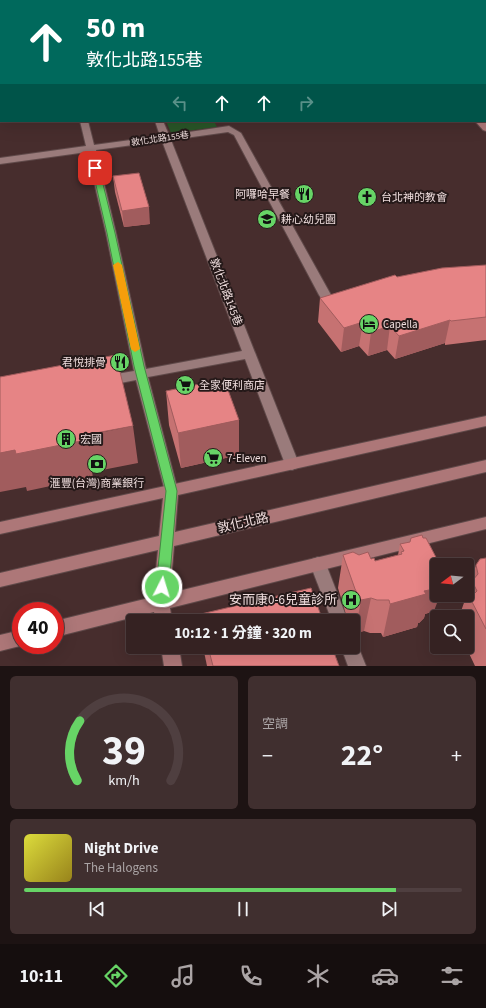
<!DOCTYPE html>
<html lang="zh-TW">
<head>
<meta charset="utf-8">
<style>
  :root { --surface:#352222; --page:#402f2f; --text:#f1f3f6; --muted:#aaa4a5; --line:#4f3f40; --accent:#67d466 }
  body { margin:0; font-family:"Source Sans 3","Noto Sans TC",sans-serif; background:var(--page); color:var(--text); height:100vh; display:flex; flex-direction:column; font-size:15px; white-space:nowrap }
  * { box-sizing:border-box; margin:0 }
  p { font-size:13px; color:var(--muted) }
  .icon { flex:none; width:22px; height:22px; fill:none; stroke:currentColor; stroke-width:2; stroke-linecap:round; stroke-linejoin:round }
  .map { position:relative; height:666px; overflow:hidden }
  .sheet { display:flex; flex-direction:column; gap:10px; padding:10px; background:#1d1313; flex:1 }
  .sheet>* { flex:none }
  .top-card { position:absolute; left:0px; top:0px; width:486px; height:122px; box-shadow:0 4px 16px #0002,0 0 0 1px var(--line); background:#00695c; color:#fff; overflow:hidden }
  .needle { width:26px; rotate:254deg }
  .fabs { position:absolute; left:430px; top:558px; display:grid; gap:8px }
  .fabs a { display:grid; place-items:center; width:44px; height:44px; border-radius:4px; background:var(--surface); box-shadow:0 4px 16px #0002,0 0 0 1px var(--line); font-size:20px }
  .speed { position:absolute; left:12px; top:602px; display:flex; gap:8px; font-size:20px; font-weight:700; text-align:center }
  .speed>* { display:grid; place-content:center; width:52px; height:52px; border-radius:50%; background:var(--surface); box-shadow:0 4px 16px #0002,0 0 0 1px var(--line); line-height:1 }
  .speed .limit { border:6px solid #d22; background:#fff; color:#111 }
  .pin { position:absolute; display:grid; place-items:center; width:34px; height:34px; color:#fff; margin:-17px; border-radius:8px; box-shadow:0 2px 6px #0006 }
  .me { position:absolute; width:44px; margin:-22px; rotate:5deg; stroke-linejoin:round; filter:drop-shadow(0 0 3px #0008) }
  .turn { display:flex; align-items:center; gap:14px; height:84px; padding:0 20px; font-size:18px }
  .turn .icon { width:52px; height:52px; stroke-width:2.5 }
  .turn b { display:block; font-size:28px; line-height:34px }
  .lanes { display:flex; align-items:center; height:38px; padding:0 20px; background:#0003; justify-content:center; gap:20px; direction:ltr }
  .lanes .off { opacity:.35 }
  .big { font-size:30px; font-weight:700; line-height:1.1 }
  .sheet .card { flex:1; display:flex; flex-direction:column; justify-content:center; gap:6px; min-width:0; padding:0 14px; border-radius:6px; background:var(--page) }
  .sheet .dial { align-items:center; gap:0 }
  .dial svg { height:104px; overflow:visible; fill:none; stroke:var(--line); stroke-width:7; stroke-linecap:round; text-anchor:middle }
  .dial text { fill:var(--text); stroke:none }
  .song { display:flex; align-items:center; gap:12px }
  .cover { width:48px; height:48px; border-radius:6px; background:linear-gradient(135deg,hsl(60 70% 55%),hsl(50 70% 35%)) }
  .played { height:4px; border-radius:2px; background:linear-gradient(90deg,var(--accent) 85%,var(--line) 85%) }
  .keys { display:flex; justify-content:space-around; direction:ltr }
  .heat { display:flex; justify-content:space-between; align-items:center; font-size:22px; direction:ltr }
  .sheet .tiles { flex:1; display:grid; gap:10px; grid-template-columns:1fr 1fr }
  .card:last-child { grid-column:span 2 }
  .trip { position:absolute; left:126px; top:614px; width:234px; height:40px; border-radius:4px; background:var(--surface); box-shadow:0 4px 16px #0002,0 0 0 1px var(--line); font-weight:700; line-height:40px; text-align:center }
  .tab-bar { display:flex; height:64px; justify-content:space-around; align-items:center; background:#150e0e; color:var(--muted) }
  .tab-bar .icon { width:28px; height:28px }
  .tab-bar .current { color:var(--accent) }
  .tab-bar b { font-size:18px; color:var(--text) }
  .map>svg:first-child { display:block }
  .green { fill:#295628 }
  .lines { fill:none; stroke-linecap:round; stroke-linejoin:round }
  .street-casing { stroke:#5f4949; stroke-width:2 }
  .secondary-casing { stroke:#5f4949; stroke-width:2 }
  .street { fill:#9a7b7b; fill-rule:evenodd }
  .secondary { fill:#ad7778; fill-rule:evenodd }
  .wall { fill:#c67272 }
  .shaded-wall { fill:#a15c5d }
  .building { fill:#e68485; stroke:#a15c5d }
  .route { fill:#67d466; stroke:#438a42 }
  .slow { fill:#f59e0b }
  .labels { text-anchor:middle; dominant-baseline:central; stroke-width:4; stroke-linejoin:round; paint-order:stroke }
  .far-street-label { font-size:9px; fill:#efdddd; stroke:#251919 }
  .poi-label { font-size:11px; fill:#efdddd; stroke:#251919; text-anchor:start }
  .street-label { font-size:11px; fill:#efdddd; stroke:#251919 }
  .near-street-label { font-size:13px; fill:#efdddd; stroke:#251919 }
  .near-poi-label { font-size:13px; fill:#efdddd; stroke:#251919; text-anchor:end }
</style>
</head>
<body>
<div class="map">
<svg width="486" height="666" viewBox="0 0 486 666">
  <rect width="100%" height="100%" fill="#472d2d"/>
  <path class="green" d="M166,121H214L217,127L171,133Z"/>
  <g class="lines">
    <g class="street-casing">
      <g id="street">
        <path d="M61,0H74L61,1Z"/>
        <rect x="0" y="2" width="1" height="6"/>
        <rect x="0" y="71" width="1" height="4"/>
        <rect x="0" y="108" width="1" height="6"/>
        <path d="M80,121H88L94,145L160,136L155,121H163L169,135L229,126L241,133L331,295L329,298H321L319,295L234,135L228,132L171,140L299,464L297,468L292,470L287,468L285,464L245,359L148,377L178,491L176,495L171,497L166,495L136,380L105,386L100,384L99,381L100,378L105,376L134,371L106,233L87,152L0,164V158L86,146ZM162,141L242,351L146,369L116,233L96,150Z"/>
        <path d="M318,557L324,559L348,621H332L310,564L312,559Z"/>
        <path d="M353,640L356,641L366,666H348L341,647H353Z"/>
      </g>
    </g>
    <g class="secondary-casing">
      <g id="secondary">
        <rect x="138" y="0" width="7" height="1"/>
        <rect x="372" y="0" width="7" height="1"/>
        <rect x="485" y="106" width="1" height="5"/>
        <path d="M475,121H484L486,123V131L483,130Z"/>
        <path d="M486,416V426L178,495L175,532L486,460V472L174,546L170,593L486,517V529L170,608L172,621H156L154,612L55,637V621L153,597L158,550L0,587V573L159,536L163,498L0,534V522Z"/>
        <path d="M21,630V645H24L0,651V635Z"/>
        <path d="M161,647H179L182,666H164Z"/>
      </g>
    </g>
    <use href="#street" class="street"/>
    <use href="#secondary" class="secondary"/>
  </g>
  <g class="wall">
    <path d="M318,0H371L372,1H318Z"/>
    <rect x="396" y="0" width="35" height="1"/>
    <rect x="485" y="31" width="1" height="20"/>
    <path d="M113,176L150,224L124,227L115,192Z"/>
    <path d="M486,265V340L445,345V343L395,359L387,350L368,356L359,346L341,352L318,322L320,298L397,277Z"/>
    <path d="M166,391L239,455L181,468L169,425Z"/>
    <path d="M400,544L434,611L425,614L424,618L419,623H418L417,627L383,637L381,633H370L364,631L355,633L353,629V621H348L338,588L343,555L371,559L375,561L398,555Z"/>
    <path d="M486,558V666H475L466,647H467V617H461L460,614L465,600V598L466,595H467V592L476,565Z"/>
    <path d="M203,647H332L339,666H207Z"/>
  </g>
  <g class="shaded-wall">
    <rect x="333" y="0" width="9" height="1"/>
    <rect x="409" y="0" width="22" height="1"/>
    <path d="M1,58V70H0V59Z"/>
    <path d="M486,62V78H485V63Z"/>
    <path d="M149,207L150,224L124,227L122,211Z"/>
    <path d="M450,320L445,343L395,359L399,336Z"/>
    <path d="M363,322L359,346L341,352L344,328Z"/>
    <path d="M390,326L387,350L368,356L371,332Z"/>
    <path d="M239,420V455L181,468L178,433Z"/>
    <path d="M133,426L138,463L92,472L93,477L27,491L26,487L0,492V453Z"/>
    <path d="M437,580V595H440L434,611L425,614L424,618L419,623H418L417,627L383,637L390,604L424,591L434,581Z"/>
    <path d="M371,598L364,631L355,633L361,600Z"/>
  </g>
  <g class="building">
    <path d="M344,0H371L372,1H345Z"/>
    <rect x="485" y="12" width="1" height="19"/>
    <path d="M0,44H1V58L0,59Z"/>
    <path d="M486,52V62L485,63V53Z"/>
    <path d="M139,173L149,207L122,211L113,176Z"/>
    <path d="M486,265V317L451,321L450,320L399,336L390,326L371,332L363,322L344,328L320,298L395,275L397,277L442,268Z"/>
    <path d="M116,355L133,426L85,435L86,440L16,454L15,450L0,453V377Z"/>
    <path d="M224,379L239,420L178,433L166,391Z"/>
    <path d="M422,535L423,538H426L440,565H437V580L434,581V585L429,590L424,591L426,594L390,604L389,600H377L371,598L361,600L355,589L343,555L353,552L359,555L368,552L371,559L374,558L375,561L402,554L401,552L404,551L400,544L410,542L411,538Z"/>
    <path d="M486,558V629L470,598L477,591L472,581L478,574L476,565L480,559Z"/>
    <path d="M311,588L323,621H202L201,614Z"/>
    <path d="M208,647H332L339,666H213Z"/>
  </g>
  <path class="route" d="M93,166H95L99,168L115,233L144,366L177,491L169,587L167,591L162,593L158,591L156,587L166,491L134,366L107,233L92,168Z"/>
  <path class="slow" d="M118,262L122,265L140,349L135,352L131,349L113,265Z"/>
  <defs>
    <g id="restaurant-disc" transform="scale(1)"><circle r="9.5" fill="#67d466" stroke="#251919"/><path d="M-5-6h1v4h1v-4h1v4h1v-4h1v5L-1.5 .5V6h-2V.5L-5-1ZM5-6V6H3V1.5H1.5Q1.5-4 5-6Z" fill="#111"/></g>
    <g id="church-disc" transform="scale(1)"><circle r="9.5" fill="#67d466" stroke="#251919"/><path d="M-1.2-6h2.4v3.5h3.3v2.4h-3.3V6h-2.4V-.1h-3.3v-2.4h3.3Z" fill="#111"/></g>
    <g id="school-disc" transform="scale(1)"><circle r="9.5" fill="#67d466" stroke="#251919"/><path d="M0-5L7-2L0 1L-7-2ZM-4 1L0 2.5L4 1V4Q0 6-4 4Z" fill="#111"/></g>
    <g id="hotel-disc" transform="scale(1)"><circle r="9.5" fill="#67d466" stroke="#251919"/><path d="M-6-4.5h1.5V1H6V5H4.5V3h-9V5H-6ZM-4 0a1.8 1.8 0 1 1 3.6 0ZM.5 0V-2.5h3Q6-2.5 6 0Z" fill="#111"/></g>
    <g id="supermarket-disc" transform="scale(1)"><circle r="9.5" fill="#67d466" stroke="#251919"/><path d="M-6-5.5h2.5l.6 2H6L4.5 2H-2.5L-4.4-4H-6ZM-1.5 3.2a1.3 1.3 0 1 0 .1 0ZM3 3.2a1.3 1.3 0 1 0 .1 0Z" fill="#111"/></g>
    <g id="building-disc" transform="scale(1)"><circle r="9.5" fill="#67d466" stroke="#251919"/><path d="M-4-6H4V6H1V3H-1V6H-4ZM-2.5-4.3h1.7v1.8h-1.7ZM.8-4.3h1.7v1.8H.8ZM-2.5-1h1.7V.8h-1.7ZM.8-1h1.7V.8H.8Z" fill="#111"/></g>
    <g id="bank-disc" transform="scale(1)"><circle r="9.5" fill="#67d466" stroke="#251919"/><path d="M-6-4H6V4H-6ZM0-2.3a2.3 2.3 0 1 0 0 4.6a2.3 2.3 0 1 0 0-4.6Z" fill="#111"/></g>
    <g id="hospital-disc" transform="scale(1)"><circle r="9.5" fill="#67d466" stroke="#251919"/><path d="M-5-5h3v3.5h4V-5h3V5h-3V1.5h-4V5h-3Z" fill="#111"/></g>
  </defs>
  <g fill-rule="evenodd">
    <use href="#restaurant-disc" x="304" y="194"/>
    <use href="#church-disc" x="367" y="197"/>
    <use href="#school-disc" x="267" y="219"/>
    <use href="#hotel-disc" x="369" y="324"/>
    <use href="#restaurant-disc" x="120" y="362"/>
    <use href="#supermarket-disc" x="185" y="385"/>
    <use href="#building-disc" x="66" y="439"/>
    <use href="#supermarket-disc" x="213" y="458"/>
    <use href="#bank-disc" x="97" y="464"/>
    <use href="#hospital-disc" x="351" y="600"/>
  </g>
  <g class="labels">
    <g class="far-street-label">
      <text transform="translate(160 139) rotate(-8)">敦化北路155巷</text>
    </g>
    <g class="poi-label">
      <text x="290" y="194" text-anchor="end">阿囉哈早餐</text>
      <text x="381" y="197">台北神的教會</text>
      <text x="281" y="219">耕心幼兒園</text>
      <text x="383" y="324">Capella</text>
      <text x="106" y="362" text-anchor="end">君悅排骨</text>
      <text x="199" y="385">全家便利商店</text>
      <text x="80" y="439">宏國</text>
      <text x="227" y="458">7-Eleven</text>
      <text x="97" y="483" text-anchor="middle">滙豐(台灣)商業銀行</text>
    </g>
    <g class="street-label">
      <text transform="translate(226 292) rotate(69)">敦化北路145巷</text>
    </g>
    <g class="near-street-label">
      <text transform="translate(243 523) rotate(-13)">敦化北路</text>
    </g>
    <g class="near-poi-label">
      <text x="337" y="600">安而康0-6兒童診所</text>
    </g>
  </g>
</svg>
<div class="fabs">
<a><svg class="needle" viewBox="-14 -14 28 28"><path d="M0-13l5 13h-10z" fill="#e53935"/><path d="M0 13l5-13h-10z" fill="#aaa4a5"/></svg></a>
<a><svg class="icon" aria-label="search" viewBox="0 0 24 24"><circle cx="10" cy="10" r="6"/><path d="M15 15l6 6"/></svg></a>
</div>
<div class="speed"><div class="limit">40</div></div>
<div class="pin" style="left:95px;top:168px;background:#d93025"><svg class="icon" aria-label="arrive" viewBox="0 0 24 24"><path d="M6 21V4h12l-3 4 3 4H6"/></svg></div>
<svg class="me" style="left:162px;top:587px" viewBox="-20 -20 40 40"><circle r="17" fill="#67d466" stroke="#fff" stroke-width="3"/><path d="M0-11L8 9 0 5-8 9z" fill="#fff"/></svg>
<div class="trip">10:12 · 1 分鐘 · 320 m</div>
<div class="top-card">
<div class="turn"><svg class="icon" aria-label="ahead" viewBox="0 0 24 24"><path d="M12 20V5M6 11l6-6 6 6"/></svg><div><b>50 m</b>敦化北路155巷</div></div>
<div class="lanes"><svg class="icon off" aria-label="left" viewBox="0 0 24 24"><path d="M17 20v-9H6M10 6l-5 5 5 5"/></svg><svg class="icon" aria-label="ahead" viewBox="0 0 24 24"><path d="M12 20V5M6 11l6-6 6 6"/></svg><svg class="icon" aria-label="ahead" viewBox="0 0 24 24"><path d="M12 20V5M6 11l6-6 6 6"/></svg><svg class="icon off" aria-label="right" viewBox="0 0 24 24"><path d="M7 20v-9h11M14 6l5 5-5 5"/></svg></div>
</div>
</div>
<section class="sheet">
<div class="tiles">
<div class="card dial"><svg viewBox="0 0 100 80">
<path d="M14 69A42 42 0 1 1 86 69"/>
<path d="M14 69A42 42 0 0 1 16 23" stroke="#67d466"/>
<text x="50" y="56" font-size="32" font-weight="700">39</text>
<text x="50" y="72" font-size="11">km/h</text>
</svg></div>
<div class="card"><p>空調</p>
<div class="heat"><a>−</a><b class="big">22°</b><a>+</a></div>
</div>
<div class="card">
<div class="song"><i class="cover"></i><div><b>Night Drive</b><p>The Halogens</p></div></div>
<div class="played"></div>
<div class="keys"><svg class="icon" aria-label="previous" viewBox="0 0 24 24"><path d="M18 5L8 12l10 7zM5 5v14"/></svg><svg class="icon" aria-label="pause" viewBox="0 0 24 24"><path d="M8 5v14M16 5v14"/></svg><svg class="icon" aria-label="next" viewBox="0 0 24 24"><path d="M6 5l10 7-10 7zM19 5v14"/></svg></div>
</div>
</div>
</section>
<nav class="tab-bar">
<b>10:11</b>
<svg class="icon current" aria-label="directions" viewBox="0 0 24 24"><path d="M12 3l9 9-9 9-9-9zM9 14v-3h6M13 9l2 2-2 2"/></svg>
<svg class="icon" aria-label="music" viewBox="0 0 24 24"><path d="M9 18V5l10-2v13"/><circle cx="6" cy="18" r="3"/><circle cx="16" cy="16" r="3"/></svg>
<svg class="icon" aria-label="phone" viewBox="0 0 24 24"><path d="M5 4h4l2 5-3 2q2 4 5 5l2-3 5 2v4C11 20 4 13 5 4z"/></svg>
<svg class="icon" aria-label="climate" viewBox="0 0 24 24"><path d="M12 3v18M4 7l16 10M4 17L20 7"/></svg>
<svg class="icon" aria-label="car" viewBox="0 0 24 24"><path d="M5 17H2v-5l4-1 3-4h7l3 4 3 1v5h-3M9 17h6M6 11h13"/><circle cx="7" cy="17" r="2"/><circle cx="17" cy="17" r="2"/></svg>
<svg class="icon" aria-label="filters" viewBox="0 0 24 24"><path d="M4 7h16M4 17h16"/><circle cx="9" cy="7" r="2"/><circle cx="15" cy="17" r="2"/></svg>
</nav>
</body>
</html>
